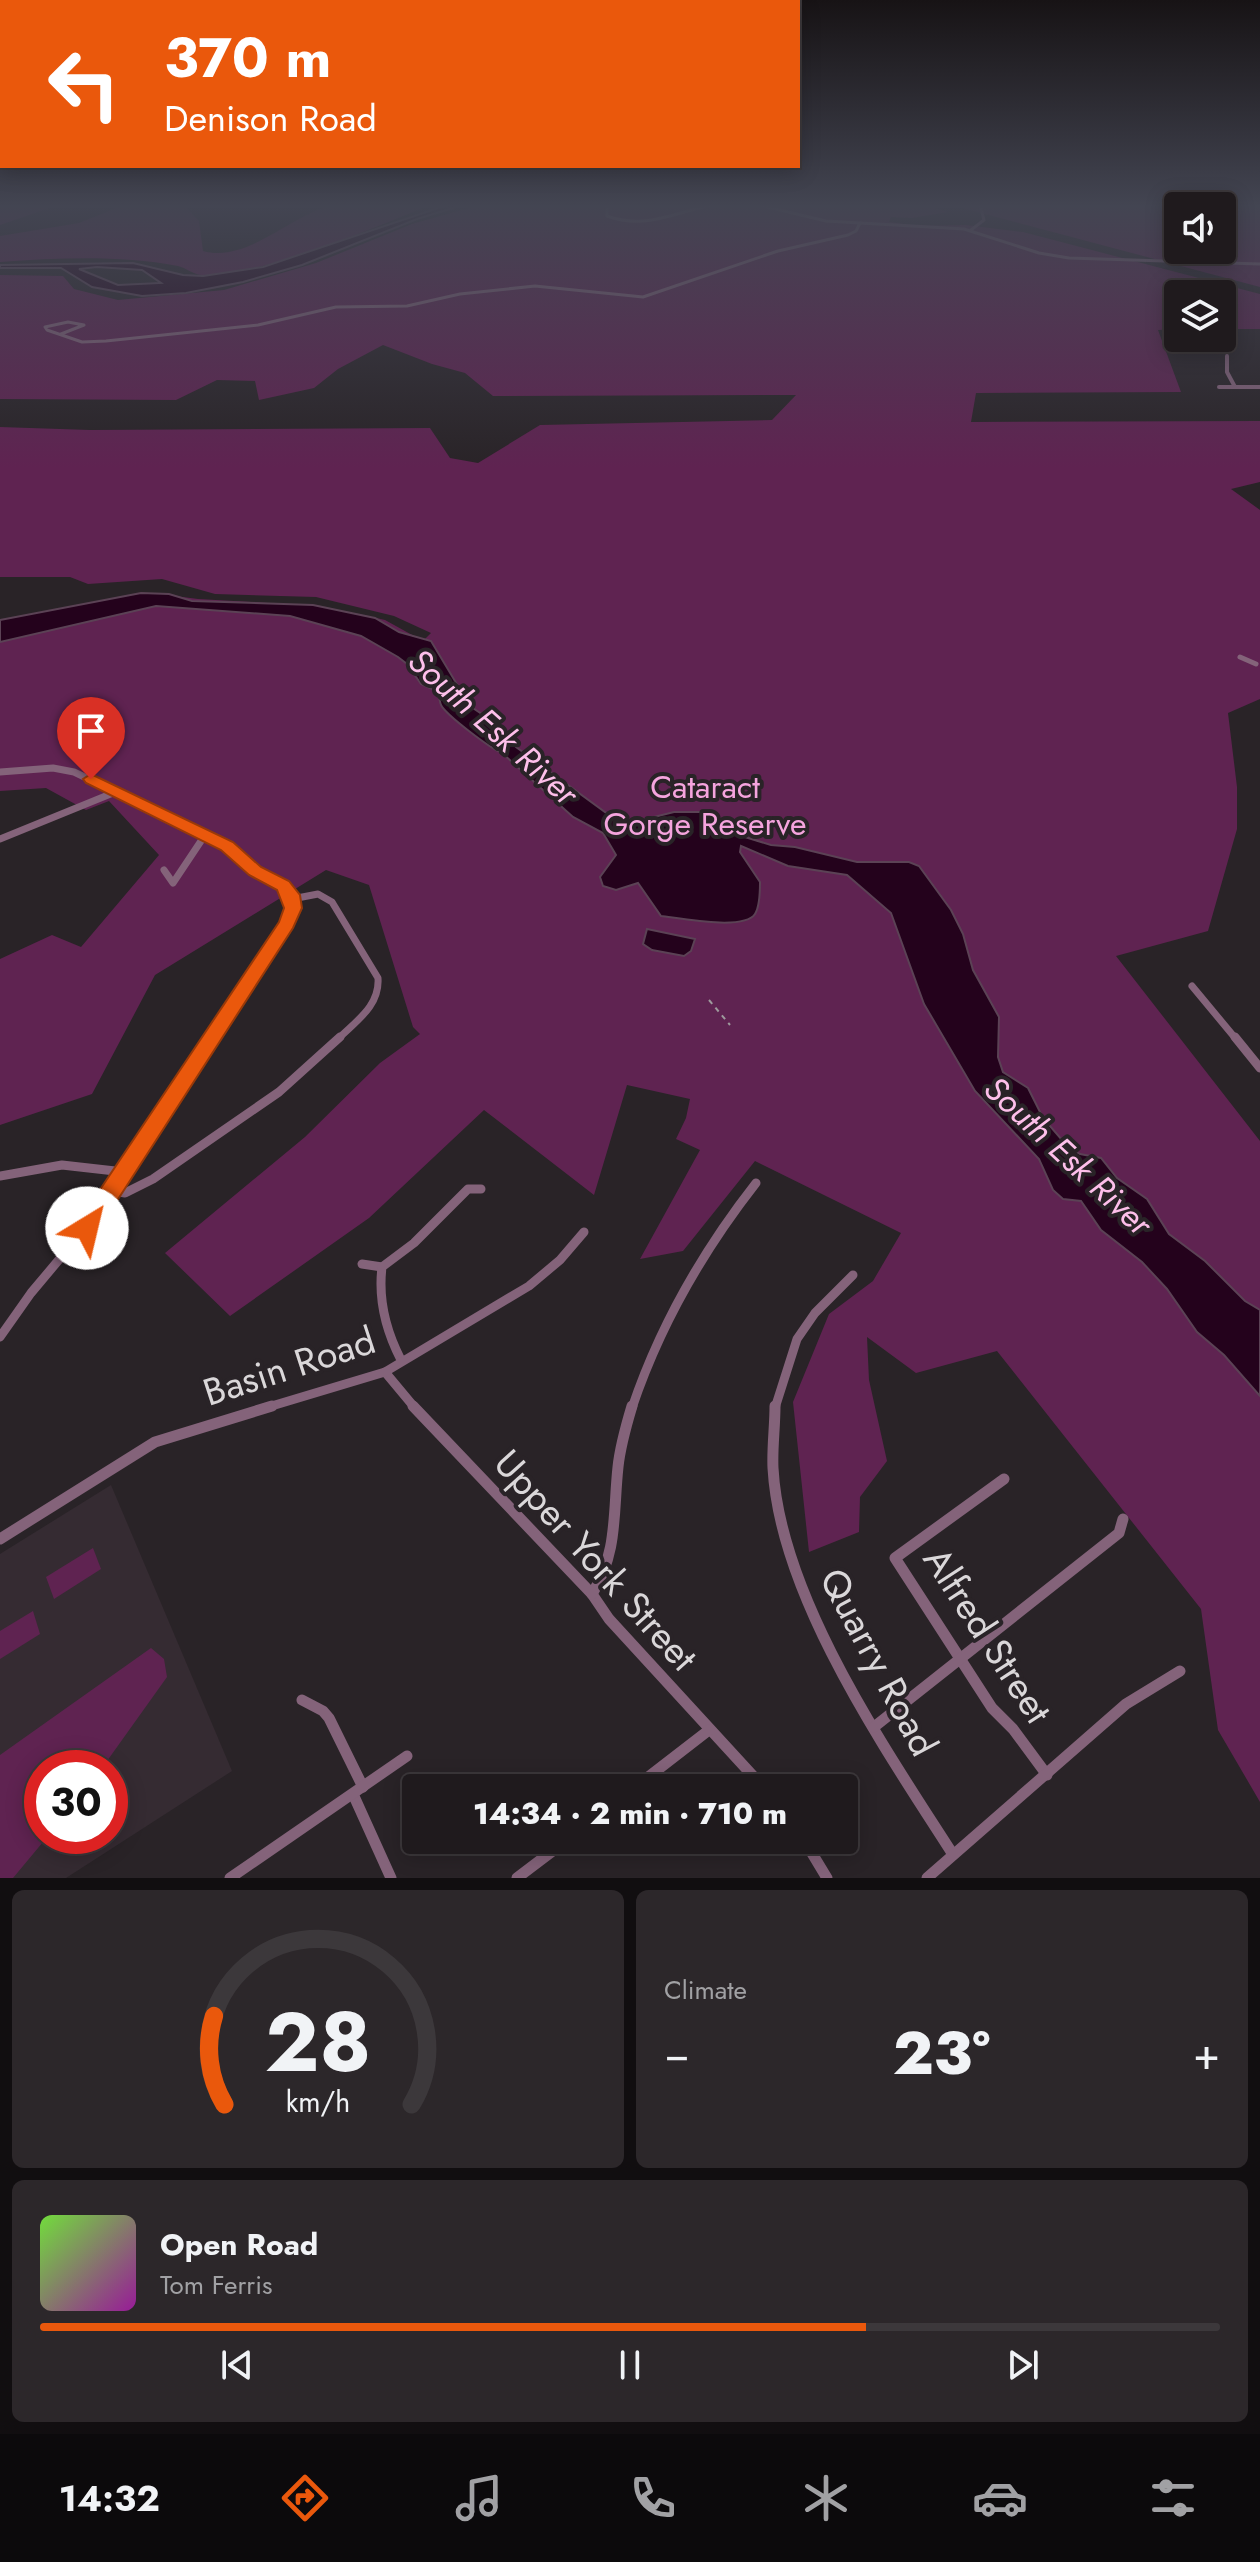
<!DOCTYPE html>
<html lang="en">
<head>
<meta charset="utf-8">
<style>
  :root { --surface:#1f1a1d; --page:#2c272a; --text:#f1f3f6; --muted:#a1a1a4; --line:#3c383b; --accent:#ea580c }
  body { margin:0; font-family:Jost,sans-serif; background:var(--page); color:var(--text); height:100vh; display:flex; flex-direction:column; font-size:30px; white-space:nowrap }
  * { box-sizing:border-box; margin:0 }
  p { font-size:26px; color:var(--muted) }
  .icon { flex:none; width:44px; height:44px; fill:none; stroke:currentColor; stroke-width:2; stroke-linecap:round; stroke-linejoin:round }
  .map { position:relative; height:1878px; overflow:hidden }
  .panel { display:flex; flex-direction:column; gap:12px; padding:12px; background:#110e10; flex:1 }
  .panel>* { flex:none }
  .guide { position:absolute; left:0px; top:0px; width:800px; height:168px; box-shadow:0 4px 20px #0003,0 0 0 2px var(--line); background:#ea580c; color:#fff; overflow:hidden }
  .buttons { position:absolute; left:1164px; top:192px; display:grid; gap:16px }
  .buttons a { display:grid; place-items:center; width:72px; height:72px; border-radius:8px; background:var(--surface); box-shadow:0 4px 20px #0003,0 0 0 2px var(--line); font-size:40px }
  .speed { position:absolute; left:24px; top:1750px; display:flex; gap:16px; font-size:40px; font-weight:700; text-align:center }
  .speed>* { display:grid; place-content:center; width:104px; height:104px; border-radius:50%; background:var(--surface); box-shadow:0 4px 20px #0003,0 0 0 2px var(--line); line-height:1 }
  .speed .limit { border:12px solid #d22; background:#fff; color:#111 }
  .pin { position:absolute; display:grid; place-items:center; width:68px; height:68px; color:#fff; margin:-82px -34px; border-radius:50% 50% 50% 0; rotate:-45deg; box-shadow:0 0 8px #0007 }
  .pin .icon { rotate:45deg }
  .me { position:absolute; width:88px; margin:-44px; rotate:36deg; stroke-linejoin:round; filter:drop-shadow(0 0 6px #0008) }
  .turn { display:flex; align-items:center; gap:28px; height:168px; padding:0 32px; font-size:36px }
  .turn .icon { width:104px; height:104px; stroke-width:2.5 }
  .turn b { display:block; font-size:56px; line-height:68px }
  .big { font-size:60px; font-weight:800; line-height:1.1 }
  .panel .widget { flex:1; display:flex; flex-direction:column; justify-content:center; gap:12px; min-width:0; padding:0 28px; border-radius:12px; background:var(--page) }
  .panel .dial { align-items:center; gap:0 }
  .dial svg { height:208px; overflow:visible; fill:none; stroke:var(--line); stroke-width:7; stroke-linecap:round; text-anchor:middle }
  .dial text { fill:var(--text); stroke:none }
  .song { display:flex; align-items:center; gap:24px }
  .cover { width:96px; height:96px; border-radius:12px; background:linear-gradient(135deg,hsl(100 70% 55%),hsl(300 70% 35%)) }
  .played { height:8px; border-radius:4px; background:linear-gradient(90deg,var(--accent) 70%,var(--line) 70%) }
  .keys { display:flex; justify-content:space-around; direction:ltr }
  .heat { display:flex; justify-content:space-between; align-items:center; font-size:44px; direction:ltr }
  .panel .tiles { flex:1; display:grid; gap:12px; grid-template-columns:1fr 1fr }
  .widget:last-child { grid-column:span 2 }
  .trip { position:absolute; left:402px; top:1774px; width:456px; height:80px; border-radius:8px; background:var(--surface); box-shadow:0 4px 20px #0003,0 0 0 2px var(--line); font-weight:800; line-height:80px; text-align:center }
  .dock { display:flex; height:128px; justify-content:space-around; align-items:center; background:#0c0a0c; color:var(--muted) }
  .dock .icon { width:56px; height:56px }
  .dock .on { color:var(--accent) }
  .dock b { font-size:36px; color:var(--text) }
  .map>svg:first-child { display:block }
  .built { fill:#352b32; fill-rule:evenodd }
  .green { fill:#5f2351; fill-rule:evenodd }
  .water { fill:#24021c; stroke:#5b4255; stroke-width:2; fill-rule:evenodd }
  .lines { fill:none; stroke-linecap:round; stroke-linejoin:round }
  .street-far5 { stroke:#84637a; stroke-width:3 }
  .street-far4 { stroke:#84637a; stroke-width:4 }
  .street-far3 { stroke:#84637a; stroke-width:5 }
  .street-far2 { stroke:#84637a; stroke-width:7 }
  .street-far1 { stroke:#84637a; stroke-width:9 }
  .street { stroke:#84637a; stroke-width:11 }
  .rail { stroke:#9e9a9d; stroke-width:2; stroke-dasharray:5 5; stroke-linecap:butt }
  .route { fill:#ea580c; stroke:#983908; stroke-width:2 }
  .labels { text-anchor:middle; dominant-baseline:central; stroke-width:8; stroke-linejoin:round; paint-order:stroke }
  .park-label { font-size:32px; fill:#f5a4de; stroke:#292327 }
  .water-label { font-size:34px; font-style:italic; fill:#fdbfea; stroke:#292327 }
  .near-street-label { font-size:38px; fill:#dad7d9; stroke:#292327 }
</style>
</head>
<body>
<div class="map">
<svg width="1260" height="1878" viewBox="0 0 1260 1878">
  <rect width="100%" height="100%" fill="#292327"/>
  <path class="built" d="M111,1485L232,1771L66,1878H0V1554ZM42,1768H110V1836H42Z"/>
  <g class="green">
    <path d="M0,205H58L0,225Z"/>
    <path d="M124,205H184L199,221L203,251C248,264 293,212 335,205C364,200 399,205 429,205C386,224 243,282 201,275C193,274 186,268 178,266C119,255 60,258 0,262V236L79,223Z"/>
    <path d="M479,205H924L948,212L912,218L891,217L889,222L919,226L966,225L1023,232L1260,294V329H1222V294H1178V329L1158,330L1181,392L976,393L971,422L1260,421V482L1231,489L1260,510V699L1228,713L1237,787V829L1208,931L1116,956L1260,1141V1802L1218,1730L1201,1609L997,1351L916,1373L867,1337L869,1380L887,1461L860,1497L859,1532L809,1552L793,1402L829,1314L873,1281L901,1233L755,1161L683,1251L640,1259L700,1150L676,1139L686,1118L690,1099L627,1085L594,1195L484,1110L369,1218L230,1316L165,1253L305,1137L380,1063L420,1034L413,1027L369,885L326,870L155,975L92,1094L0,1125V959L52,935L81,947L159,855L109,801L86,810L46,788L0,791V628L167,595L198,599L285,604L372,617L385,620L423,641L431,633L394,616L316,597L215,594L162,579L88,584L70,577H0V427L90,430L430,428L450,458L478,463L540,425L772,420L796,395L493,396L465,373L432,364L383,345L338,369L314,388L259,400L255,381L217,380L176,400L0,399V275L63,276L74,289L118,300L224,290L316,263L412,224Z"/>
    <path d="M951,205H1260V287ZM1178,206H1222V250H1178Z"/>
    <path d="M93,1548L101,1569L54,1599L46,1577Z"/>
    <path d="M33,1611L40,1634L0,1659V1631Z"/>
    <path d="M151,1648L164,1659L167,1677L102,1768H42V1836H48L13,1878H0V1755Z"/>
  </g>
  <g class="water">
    <path d="M447,205H463L417,219L302,265L243,282L186,293L142,296L92,287L61,268H0V265L133,263L183,275L203,276L263,267ZM97,267L142,270L161,283L118,285L79,269Z"/>
    <path d="M141,593L169,594L192,601L313,605L375,618L399,632L431,641L470,706L498,725L516,747L620,823L626,824L674,812H703L724,820L745,837L771,845L795,847L857,862H909L919,866L951,910L963,934L973,970L999,1017L998,1057L1003,1072L1028,1088L1043,1118L1068,1147L1080,1154L1101,1158L1117,1178L1147,1199L1169,1234L1205,1261L1245,1301L1260,1310V1396L1224,1355L1197,1332L1167,1289L1142,1262L1101,1230L1081,1201L1063,1199L1053,1190L1039,1159L975,1091L924,1004L891,913L847,875L788,866L741,846L740,852L760,882C760,892 760,906 755,914C744,931 679,918 661,916L638,883L616,890L603,886L600,877L616,855L603,833L573,817L502,753C491,749 446,715 441,705C439,700 439,698 439,692L421,684L407,664L398,657L361,636L290,616L156,606L0,642V620Z"/>
    <path d="M647,929L695,939L691,951L684,956L652,950L643,944Z"/>
  </g>
  <g class="lines">
    <g class="street-far5">
      <path d="M607,205V216C646,230 675,212 713,205"/>
      <path d="M759,205L826,221L964,229L1039,253L1069,258L1260,264"/>
      <path d="M971,230L984,220L980,205"/>
      <path d="M61,334L84,325L68,322L45,327L47,330L82,342L106,341L258,325L336,307L407,306L460,294L535,286L643,297L778,251L848,235L856,231L860,223"/>
    </g>
    <g class="street-far4">
      <path d="M1227,356V372L1235,387"/>
      <path d="M1219,387H1260"/>
    </g>
    <path class="street-far3" d="M1240,657L1256,664"/>
    <g class="street-far2">
      <path d="M0,772L53,768L74,772L210,837L255,871L286,888L293,908L287,923L211,1039"/>
      <path d="M0,839L113,793"/>
      <path d="M164,870L173,883L205,835"/>
      <path d="M292,899L318,894L332,902L378,978C380,1006 356,1021 338,1039"/>
      <path d="M1192,986L1236,1039"/>
    </g>
    <g class="street-far1">
      <path d="M1235,1037L1260,1068"/>
      <path d="M0,1176L62,1165L124,1172"/>
      <path d="M113,1191L125,1193L153,1179L279,1092L340,1037"/>
      <path d="M362,1264L382,1267"/>
      <path d="M0,1337L31,1293L99,1212L213,1037"/>
      <path d="M401,1360C386,1331 378,1300 382,1267L414,1243L468,1189H481"/>
      <path d="M385,1372L415,1408"/>
      <path d="M265,1408L385,1372L529,1286L560,1260L584,1232"/>
      <path d="M632,1408C660,1325 702,1252 756,1183"/>
      <path d="M775,1408L797,1339L815,1313L853,1275"/>
    </g>
    <g class="street">
      <path d="M413,1406L592,1594L609,1619L764,1788"/>
      <path d="M775,1406C775,1427 772,1448 773,1468C780,1596 884,1747 952,1853"/>
      <path d="M1004,1479L895,1558L992,1708L1013,1729L1047,1775"/>
      <path d="M0,1539L155,1442L272,1406"/>
      <path d="M592,1594C618,1553 613,1513 618,1467C620,1447 626,1426 632,1406"/>
      <path d="M302,1700L323,1711L329,1718L363,1787"/>
      <path d="M874,1727L1119,1533L1123,1519"/>
      <path d="M634,1788L709,1730"/>
      <path d="M353,1794L391,1878"/>
      <path d="M804,1840L827,1878"/>
      <path d="M230,1878L407,1756"/>
      <path d="M517,1878L567,1840"/>
      <path d="M927,1878L1126,1704L1180,1671"/>
    </g>
    <path class="rail" d="M709,1000L730,1025"/>
  </g>
  <linearGradient id="sky" x2="0" y2="1"><stop stop-color="#171315"/><stop offset="0.44" stop-color="#434552"/><stop offset="1" stop-color="#434552" stop-opacity="0"/></linearGradient>
  <rect width="1260" height="468" fill="url(#sky)"/>
  <path class="route" d="M91,774L233,842L261,867L289,881L300,895L302,908L293,928L95,1235L87,1238L79,1235L76,1228L79,1221L279,922L284,908L277,890L249,875L221,850L86,783L83,779Z"/>
  <g class="labels">
    <g class="park-label">
      <text x="705" y="787">Cataract<tspan x="705" dy="37">Gorge Reserve</tspan></text>
    </g>
    <g class="water-label">
      <text transform="translate(493 727) rotate(42)">South Esk River</text>
      <text transform="translate(1068 1156) rotate(43)">South Esk River</text>
    </g>
    <g class="near-street-label">
      <text transform="translate(289 1366) rotate(-18)">Basin Road</text>
      <text transform="translate(596 1560) rotate(48)">Upper York Street</text>
      <text transform="translate(988 1635) rotate(57)">Alfred Street</text>
      <text transform="translate(879 1662) rotate(62)">Quarry Road</text>
    </g>
  </g>
</svg>
<div class="buttons">
<a><svg class="icon" aria-label="sound" viewBox="0 0 24 24"><path d="M4 9h4l5-4v14l-5-4H4zM17 9q2 3 0 6"/></svg></a>
<a><svg class="icon" aria-label="layers" viewBox="0 0 24 24"><path d="M12 4l9 5-9 5-9-5zM3 14l9 5 9-5"/></svg></a>
</div>
<div class="speed"><div class="limit">30</div></div>
<div class="pin" style="left:91px;top:779px;background:#d93025"><svg class="icon" aria-label="arrive" viewBox="0 0 24 24"><path d="M6 21V4h12l-3 4 3 4H6"/></svg></div>
<svg class="me" style="left:87px;top:1228px" viewBox="-20 -20 40 40"><circle r="19" fill="#fff"/><path d="M0-13L10 11 0 6-10 11z" fill="#ea580c"/></svg>
<div class="trip">14:34 · 2 min · 710 m</div>
<div class="guide">
<div class="turn"><svg class="icon" aria-label="left" viewBox="0 0 24 24"><path d="M17 20v-9H6M10 6l-5 5 5 5"/></svg><div><b>370 m</b>Denison Road</div></div>
</div>
</div>
<section class="panel">
<div class="tiles">
<div class="widget dial"><svg viewBox="0 0 100 80">
<path d="M14 69A42 42 0 1 1 86 69"/>
<path d="M14 69A42 42 0 0 1 10 35" stroke="#ea580c"/>
<text x="50" y="56" font-size="32" font-weight="700">28</text>
<text x="50" y="72" font-size="11">km/h</text>
</svg></div>
<div class="widget"><p>Climate</p>
<div class="heat"><a>−</a><b class="big">23°</b><a>+</a></div>
</div>
<div class="widget">
<div class="song"><i class="cover"></i><div><b>Open Road</b><p>Tom Ferris</p></div></div>
<div class="played"></div>
<div class="keys"><svg class="icon" aria-label="previous" viewBox="0 0 24 24"><path d="M18 5L8 12l10 7zM5 5v14"/></svg><svg class="icon" aria-label="pause" viewBox="0 0 24 24"><path d="M8 5v14M16 5v14"/></svg><svg class="icon" aria-label="next" viewBox="0 0 24 24"><path d="M6 5l10 7-10 7zM19 5v14"/></svg></div>
</div>
</div>
</section>
<nav class="dock">
<b>14:32</b>
<svg class="icon on" aria-label="directions" viewBox="0 0 24 24"><path d="M12 3l9 9-9 9-9-9zM9 14v-3h6M13 9l2 2-2 2"/></svg>
<svg class="icon" aria-label="music" viewBox="0 0 24 24"><path d="M9 18V5l10-2v13"/><circle cx="6" cy="18" r="3"/><circle cx="16" cy="16" r="3"/></svg>
<svg class="icon" aria-label="phone" viewBox="0 0 24 24"><path d="M5 4h4l2 5-3 2q2 4 5 5l2-3 5 2v4C11 20 4 13 5 4z"/></svg>
<svg class="icon" aria-label="climate" viewBox="0 0 24 24"><path d="M12 3v18M4 7l16 10M4 17L20 7"/></svg>
<svg class="icon" aria-label="car" viewBox="0 0 24 24"><path d="M5 17H2v-5l4-1 3-4h7l3 4 3 1v5h-3M9 17h6M6 11h13"/><circle cx="7" cy="17" r="2"/><circle cx="17" cy="17" r="2"/></svg>
<svg class="icon" aria-label="filters" viewBox="0 0 24 24"><path d="M4 7h16M4 17h16"/><circle cx="9" cy="7" r="2"/><circle cx="15" cy="17" r="2"/></svg>
</nav>
</body>
</html>
